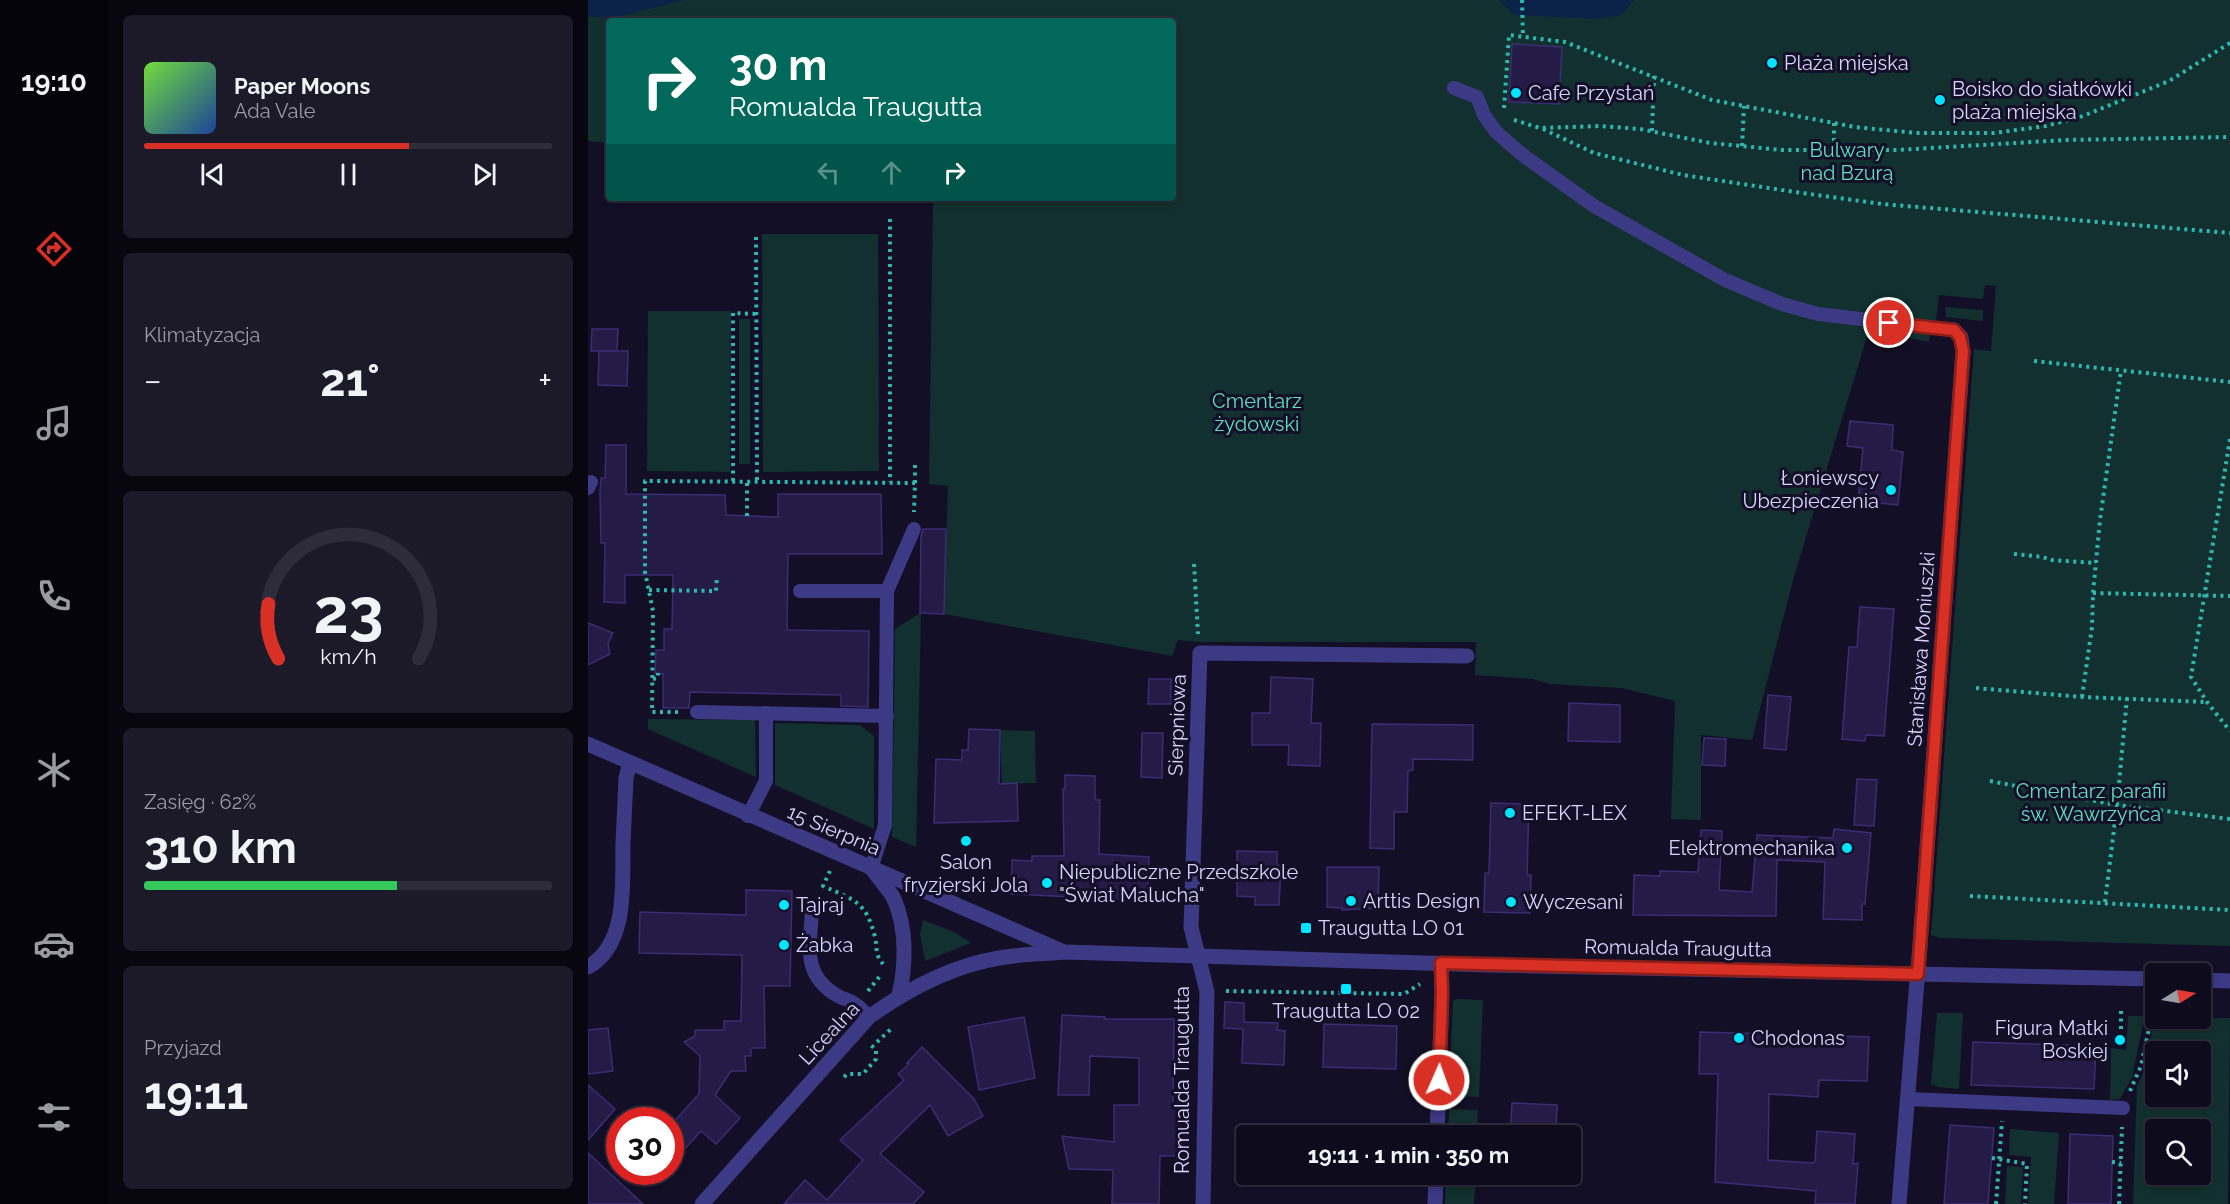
<!DOCTYPE html>
<html lang="pl">
<head>
<meta charset="utf-8">
<style>
  :root { --surface:#0e0b1c; --page:#1c1929; --text:#f1f3f6; --muted:#9b9ba3; --line:#2e2b3b; --accent:#d93025 }
  body { margin:0; font-family:Raleway,sans-serif; background:var(--page); color:var(--text); height:100vh; display:flex; flex-direction:column; font-size:22px; white-space:nowrap }
  * { box-sizing:border-box; margin:0 }
  p { font-size:20px; color:var(--muted) }
  .icon { flex:none; width:33px; height:33px; fill:none; stroke:currentColor; stroke-width:2; stroke-linecap:round; stroke-linejoin:round }
  .map { position:relative; flex:1; overflow:hidden }
  .panel { display:flex; flex-direction:column; gap:15px; padding:15px; background:#08060f; width:480px }
  .panel>* { flex:none }
  .guide { position:absolute; left:18px; top:18px; width:570px; height:183px; border-radius:6px; box-shadow:0 3px 9px #0003,0 0 0 2px var(--line); background:#00695c; color:#fff; overflow:hidden }
  .needle { width:39px; rotate:79deg }
  .controls { position:absolute; left:1557px; top:963px; display:grid; gap:12px }
  .controls a { display:grid; place-items:center; width:66px; height:66px; border-radius:6px; background:var(--surface); box-shadow:0 3px 9px #0003,0 0 0 2px var(--line); font-size:30px }
  .speed { position:absolute; left:18px; top:1107px; display:flex; gap:12px; font-size:30px; font-weight:700; text-align:center }
  .speed>* { display:grid; place-content:center; width:78px; height:78px; border-radius:50%; background:var(--surface); box-shadow:0 3px 9px #0003,0 0 0 2px var(--line); line-height:1 }
  .speed .limit { border:9px solid #d22; background:#fff; color:#111 }
  .pin { position:absolute; display:grid; place-items:center; width:51px; height:51px; color:#fff; margin:-26px; border:3px solid #fff; border-radius:50%; box-shadow:0 2px 6px #0007 }
  .me { position:absolute; width:66px; margin:-33px; rotate:2deg; stroke-linejoin:round; filter:drop-shadow(0 0 4px #0008) }
  .turn { display:flex; align-items:center; gap:21px; height:126px; padding:0 24px; font-size:27px }
  .turn .icon { width:78px; height:78px; stroke-width:2.5 }
  .turn b { display:block; font-size:42px; line-height:51px }
  .lanes { display:flex; align-items:center; height:57px; padding:0 24px; background:#0003; justify-content:center; gap:30px; direction:ltr }
  .lanes .off { opacity:.35 }
  .big { font-size:45px; font-weight:700; line-height:1.1 }
  .panel .tile { flex:1; display:flex; flex-direction:column; justify-content:center; gap:9px; min-width:0; padding:0 21px; border-radius:9px; background:var(--page) }
  .panel .dial { align-items:center; gap:0 }
  .dial svg { height:156px; overflow:visible; fill:none; stroke:var(--line); stroke-width:7; stroke-linecap:round; text-anchor:middle }
  .dial text { fill:var(--text); stroke:none }
  .song { display:flex; align-items:center; gap:18px }
  .cover { width:72px; height:72px; border-radius:9px; background:linear-gradient(135deg,hsl(100 70% 55%),hsl(220 70% 35%)) }
  .played { height:6px; border-radius:3px; background:linear-gradient(90deg,var(--accent) 65%,var(--line) 65%) }
  .keys { display:flex; justify-content:space-around; direction:ltr }
  .heat { display:flex; justify-content:space-between; align-items:center; font-size:33px; direction:ltr }
  .charge { height:9px; border-radius:4px; background:linear-gradient(90deg,#34c759 62%,var(--line) 0) }
  .trip { position:absolute; left:648px; top:1125px; width:345px; height:60px; border-radius:6px; background:var(--surface); box-shadow:0 3px 9px #0003,0 0 0 2px var(--line); font-weight:700; line-height:60px; text-align:center }
  main { display:flex; flex:1; min-height:0 }
  .tabs { display:flex; flex-direction:column; width:108px; justify-content:space-around; align-items:center; background:#06040b; color:var(--muted) }
  .tabs .icon { width:42px; height:42px }
  .tabs .on { color:var(--accent) }
  .tabs b { font-size:27px; color:var(--text) }
  .map>svg:first-child { display:block }
  .green { fill:#12302f; fill-rule:evenodd }
  .water { fill:#0c2248 }
  .building { fill:#241b47; stroke:#3b2d73; stroke-width:1.5 }
  .lines { fill:none; stroke-linecap:round; stroke-linejoin:round }
  .path { stroke:#2fb8b0; stroke-width:4; stroke-dasharray:3 4.5; stroke-linecap:butt }
  .service { stroke:#3d3a85; stroke-width:14 }
  .minor { stroke:#3d3a85; stroke-width:15 }
  .tertiary { stroke:#3d3a85; stroke-width:15 }
  .route-casing { stroke:#8d1f18; stroke-width:15 }
  .route { stroke:#d93025; stroke-width:10 }
  .poi-dot { fill:#00e5ff; stroke:#130f26; stroke-width:2 }
  .labels { text-anchor:middle; dominant-baseline:central; stroke-width:6; stroke-linejoin:round; paint-order:stroke }
  .poi-label { font-size:20px; fill:#d9d4ff; stroke:#130f26; text-anchor:start }
  .park-label { font-size:20px; fill:#5fe0c0; stroke:#130f26 }
  .street-label { font-size:20px; fill:#d9d4ff; stroke:#130f26 }
</style>
</head>
<body>
<main>
<nav class="tabs">
<b>19:10</b>
<svg class="icon on" aria-label="directions" viewBox="0 0 24 24"><path d="M12 3l9 9-9 9-9-9zM9 14v-3h6M13 9l2 2-2 2"/></svg>
<svg class="icon" aria-label="music" viewBox="0 0 24 24"><path d="M9 18V5l10-2v13"/><circle cx="6" cy="18" r="3"/><circle cx="16" cy="16" r="3"/></svg>
<svg class="icon" aria-label="phone" viewBox="0 0 24 24"><path d="M5 4h4l2 5-3 2q2 4 5 5l2-3 5 2v4C11 20 4 13 5 4z"/></svg>
<svg class="icon" aria-label="climate" viewBox="0 0 24 24"><path d="M12 3v18M4 7l16 10M4 17L20 7"/></svg>
<svg class="icon" aria-label="car" viewBox="0 0 24 24"><path d="M5 17H2v-5l4-1 3-4h7l3 4 3 1v5h-3M9 17h6M6 11h13"/><circle cx="7" cy="17" r="2"/><circle cx="17" cy="17" r="2"/></svg>
<svg class="icon" aria-label="filters" viewBox="0 0 24 24"><path d="M4 7h16M4 17h16"/><circle cx="9" cy="7" r="2"/><circle cx="15" cy="17" r="2"/></svg>
</nav>
<section class="panel">
<div class="tile">
<div class="song"><i class="cover"></i><div><b>Paper Moons</b><p>Ada Vale</p></div></div>
<div class="played"></div>
<div class="keys"><svg class="icon" aria-label="previous" viewBox="0 0 24 24"><path d="M18 5L8 12l10 7zM5 5v14"/></svg><svg class="icon" aria-label="pause" viewBox="0 0 24 24"><path d="M8 5v14M16 5v14"/></svg><svg class="icon" aria-label="next" viewBox="0 0 24 24"><path d="M6 5l10 7-10 7zM19 5v14"/></svg></div>
</div>
<div class="tile"><p>Klimatyzacja</p>
<div class="heat"><a>−</a><b class="big">21°</b><a>+</a></div>
</div>
<div class="tile dial"><svg viewBox="0 0 100 80">
<path d="M14 69A42 42 0 1 1 86 69"/>
<path d="M14 69A42 42 0 0 1 9 41" stroke="#d93025"/>
<text x="50" y="56" font-size="32" font-weight="700">23</text>
<text x="50" y="72" font-size="11">km/h</text>
</svg></div>
<div class="tile"><p>Zasięg · 62%</p><b class="big">310 km</b><div class="charge"></div></div>
<div class="tile"><p>Przyjazd</p><b class="big">19:11</b></div>
</section>
<div class="map">
<svg width="1642" height="1204" viewBox="0 0 1642 1204">
  <rect width="100%" height="100%" fill="#130f26"/>
  <g class="green">
    <path d="M96,0H912L926,15H1032L1046,0H1642V946L1352,938L1343,935L1386,349L1403,351L1408,286L1397,285L1395,299L1351,295L1348,320H1342L1341,342L1281,330L1205,580L1164,740L1113,735V820L1083,819L1087,701L1034,688L962,684L945,679L887,675L888,642H611L590,640L584,656L356,614L360,486L341,484L345,198H585V21H21V143L0,141V17H28Z"/>
    <path d="M174,234H290L291,471L175,472Z"/>
    <path d="M1357,307L1395,310V321L1358,317Z"/>
    <path d="M60,311H143L142,472L59,471Z"/>
    <rect x="151" y="319" width="11" height="145"/>
    <path d="M332,613L333,615L328,847L304,837L307,629Z"/>
    <path d="M60,719L167,720L168,777L60,729Z"/>
    <path d="M187,723L272,725L286,736V829L187,785Z"/>
    <path d="M412,730L447,731L448,783L414,784Z"/>
    <path d="M335,920L366,932L383,943L337,961L332,934Z"/>
    <path d="M868,999L895,1000L891,1097L861,1096L865,1001Z"/>
    <path d="M1349,1013H1375L1371,1089L1351,1087L1343,1084Z"/>
    <path d="M1540,1016H1557L1544,1077L1532,1099L1522,1100L1523,1048L1538,1050Z"/>
    <path d="M1567,1017L1568,1018H1642L1640,1204H1545L1549,1086L1555,1073ZM1568,1052H1612V1096H1568ZM1568,1130H1612V1174H1568Z"/>
    <path d="M861,1109L890,1110L889,1135H860Z"/>
    <path d="M1422,1129L1471,1133L1466,1204H1440L1443,1157L1421,1155Z"/>
    <path d="M1419,1166L1435,1167L1433,1204H1417Z"/>
    <path d="M858,1175H888L886,1204H857Z"/>
  </g>
  <g class="water">
    <path d="M0,0H96L28,17H0Z"/>
    <path d="M912,0H1046L1032,15L1011,19L926,15Z"/>
  </g>
  <g class="building">
    <path d="M924,44L974,47L971,104L921,102Z"/>
    <path d="M4,329H30L29,351H3Z"/>
    <path d="M11,351H40L39,386L10,385Z"/>
    <path d="M1262,421L1305,425L1304,450L1315,452L1310,505L1270,501L1275,448L1259,446Z"/>
    <path d="M18,445H38V494L137,495L138,515L190,517V494H293L294,554H200L199,630L281,631L280,707L253,706V695L102,692L101,708H75V674L67,673L68,650H76V629H84L85,575H37V603L16,602L17,543H13L12,492L13,478H17Z"/>
    <path d="M335,529H358L356,614L332,613L333,536Z"/>
    <path d="M1272,607L1306,609L1296,736L1278,735L1277,741L1254,739L1261,647H1269Z"/>
    <path d="M0,623L25,633L20,644L22,654L0,665Z"/>
    <path d="M683,677L725,679L723,723H733L732,766L700,765L701,745H664V713H682Z"/>
    <path d="M561,679H583V704H560Z"/>
    <path d="M1180,695L1203,697L1198,750L1176,748Z"/>
    <path d="M981,703L1032,705V742L980,741Z"/>
    <path d="M784,724L885,725V760L825,759V770L820,771L819,812H806V849L782,848Z"/>
    <path d="M381,729L412,730L411,784L429,783L430,821L346,823L348,759L374,760V750H380Z"/>
    <path d="M554,733H575L574,778L553,777Z"/>
    <path d="M1116,738L1138,739L1137,766L1114,765Z"/>
    <path d="M477,775L507,776V800H512L511,854L561,857L560,893L552,900L423,894L424,860L444,861V856H476L475,789H477Z"/>
    <path d="M1269,779L1289,780L1286,826L1266,825Z"/>
    <path d="M903,803L941,804L939,875H943L942,913L896,912L897,873H901Z"/>
    <path d="M1246,829L1283,833L1277,904H1274V920L1235,919L1237,862L1189,860L1188,916L1045,915L1046,875L1072,876V871L1110,872L1113,830L1134,831L1131,890L1164,892L1169,835L1245,838Z"/>
    <path d="M649,851L689,852V865L693,866L691,905H667V897L649,896Z"/>
    <path d="M739,867H791L790,908L754,910V908L739,907Z"/>
    <path d="M158,890L204,891L202,986H176L177,1048H163V1056H157L158,1071H143L127,1095L152,1118L128,1144L113,1131L82,1165V1126L111,1094L112,1056L96,1042L107,1036V1030H136V1021H153L154,955L51,953L52,912L158,915Z"/>
    <path d="M637,1002L656,1003V1022L690,1023L689,1030L697,1031L696,1065L654,1063L655,1029L636,1028Z"/>
    <path d="M474,1015L517,1017L516,1019H586L585,1105H592V1156H572L571,1204H524L525,1170L481,1169L474,1136L526,1142V1105H551V1058L502,1056L501,1095H470Z"/>
    <path d="M436,1017L447,1078L391,1090L380,1027Z"/>
    <path d="M736,1024L809,1026L808,1069L735,1067Z"/>
    <path d="M20,1028L25,1071L0,1074V1030Z"/>
    <path d="M1112,1032L1281,1037L1279,1081L1231,1080L1230,1097L1181,1094L1180,1160L1225,1163L1227,1161L1229,1131L1267,1134L1265,1164L1270,1163L1267,1204H1227L1228,1191L1127,1182L1130,1074H1111Z"/>
    <path d="M1385,1042L1508,1046L1506,1089L1383,1085Z"/>
    <path d="M334,1047L386,1099L395,1116L360,1136L342,1105L292,1154L336,1192L325,1204H196L217,1180L239,1200L275,1160L252,1140L316,1080L310,1074L321,1064L319,1063Z"/>
    <path d="M0,1085L27,1109L0,1140Z"/>
    <path d="M924,1103L969,1105L968,1136H922Z"/>
    <path d="M1362,1125L1406,1128L1400,1204H1356Z"/>
    <path d="M1482,1134L1525,1136L1523,1204H1480Z"/>
    <path d="M0,1153L55,1204H0Z"/>
  </g>
  <g class="lines">
    <g class="path">
      <path d="M934,0L935,37"/>
      <path d="M916,108L921,35L977,42L1124,100L1267,127L1328,133H1406L1458,126L1495,116L1581,81L1642,43"/>
      <path d="M926,120L952,128L1012,126L1052,129L1122,143L1194,150H1309L1478,140L1642,137"/>
      <path d="M1246,123V150"/>
      <path d="M955,129L1006,153L1095,175L1207,192L1294,204L1642,233"/>
      <path d="M1064,131L1066,76"/>
      <path d="M1154,146L1156,106"/>
      <path d="M302,219V482"/>
      <path d="M168,237L169,482"/>
      <path d="M1446,361L1642,382"/>
      <path d="M1642,439L1603,677L1619,702L1642,731"/>
      <path d="M145,481V313L168,314"/>
      <path d="M327,483V463"/>
      <path d="M159,516V481"/>
      <path d="M1426,554L1455,557L1463,560L1508,563"/>
      <path d="M606,564L610,634"/>
      <path d="M61,590L128,591L129,576"/>
      <path d="M1505,593L1642,596"/>
      <path d="M65,679L70,678V673"/>
      <path d="M1388,688L1494,697L1618,702"/>
      <path d="M1494,697L1504,627L1505,593L1512,520L1533,370"/>
      <path d="M90,712H64L65,611L57,572V481L327,483L326,512"/>
      <path d="M1402,781L1529,805L1642,819"/>
      <path d="M242,871L235,886C266,900 278,901 287,937C290,949 286,953 295,964"/>
      <path d="M1382,896L1642,910"/>
      <path d="M1517,902L1529,805L1539,698"/>
      <path d="M280,991L292,976"/>
      <path d="M638,991L816,994L832,984"/>
      <path d="M1533,1029V1009"/>
      <path d="M289,1042L303,1029"/>
      <path d="M256,1077L259,1074H275L288,1059V1050L283,1045"/>
      <path d="M1542,1091L1553,1066L1565,1010"/>
      <path d="M1404,1158L1439,1164L1437,1204"/>
      <path d="M1524,1162L1533,1163"/>
      <path d="M1408,1204L1414,1121"/>
      <path d="M1531,1204L1534,1127"/>
    </g>
    <g class="service">
      <path d="M866,88L889,97L896,115L908,132L936,156L1006,206L1137,280L1194,304L1230,314L1366,330"/>
      <path d="M0,488L3,482"/>
      <path d="M212,591H299L297,825L283,869"/>
      <path d="M299,591L326,529"/>
      <path d="M109,712L299,716"/>
      <path d="M160,816L178,781V713"/>
      <path d="M224,907C223,945 212,974 250,996C255,999 262,1000 267,1004C272,1007 277,1013 281,1017"/>
      <path d="M1320,1099L1535,1108"/>
    </g>
    <g class="minor">
      <path d="M0,967C41,944 34,882 35,843C36,821 37,800 38,778L42,763"/>
      <path d="M849,1136L854,992L853,963"/>
      <path d="M615,1204L619,992L603,927L612,653L879,656"/>
      <path d="M847,1204L848,1174"/>
      <path d="M1311,1204L1332,944L1375,351L1373,337L1366,330"/>
    </g>
    <g class="tertiary">
      <path d="M0,744L474,951"/>
      <path d="M284,869C291,879 301,889 306,899C319,928 318,966 311,995"/>
      <path d="M1612,980L1642,981"/>
      <path d="M114,1204L281,1017C320,989 363,966 411,958C433,954 455,954 477,952L900,965L1568,979"/>
    </g>
  </g>
  <g class="lines">
    <g class="route-casing">
      <path id="route" d="M851,1080L854,992L853,963L1330,974L1375,351L1372,337L1366,330L1301,323"/>
    </g>
    <use href="#route" class="route"/>
  </g>
  <g class="poi-dot">
    <circle cx="1184" cy="63" r="6"/>
    <circle cx="928" cy="93" r="6"/>
    <circle cx="1352" cy="100" r="6"/>
    <circle cx="1303" cy="490" r="6"/>
    <circle cx="922" cy="813" r="6"/>
    <circle cx="378" cy="841" r="6"/>
    <circle cx="1259" cy="848" r="6"/>
    <circle cx="459" cy="883" r="6"/>
    <circle cx="763" cy="901" r="6"/>
    <circle cx="923" cy="902" r="6"/>
    <circle cx="196" cy="905" r="6"/>
    <rect x="712" y="922" width="12" height="12" rx="3"/>
    <circle cx="196" cy="945" r="6"/>
    <rect x="752" y="983" width="12" height="12" rx="3"/>
    <circle cx="1151" cy="1038" r="6"/>
    <circle cx="1532" cy="1040" r="6"/>
  </g>
  <g class="labels">
    <g class="poi-label">
      <text x="1196" y="63">Plaża miejska</text>
      <text x="1364" y="89">Boisko do siatkówki<tspan x="1364" dy="23">plaża miejska</tspan></text>
      <text x="940" y="93">Cafe Przystań</text>
      <text x="1291" y="478" text-anchor="end">Łoniewscy<tspan x="1291" dy="23">Ubezpieczenia</tspan></text>
      <text x="934" y="813">EFEKT-LEX</text>
      <text x="1247" y="848" text-anchor="end">Elektromechanika</text>
      <text x="378" y="862" text-anchor="middle">Salon<tspan x="378" dy="23">fryzjerski Jola</tspan></text>
      <text x="471" y="872">Niepubliczne Przedszkole<tspan x="471" dy="23">"Świat Malucha"</tspan></text>
      <text x="775" y="901">Arttis Design</text>
      <text x="935" y="902">Wyczesani</text>
      <text x="208" y="905">Tajraj</text>
      <text x="730" y="928">Traugutta LO 01</text>
      <text x="208" y="945">Żabka</text>
      <text x="758" y="1011" text-anchor="middle">Traugutta LO 02</text>
      <text x="1520" y="1028" text-anchor="end">Figura Matki<tspan x="1520" dy="23">Boskiej</tspan></text>
      <text x="1163" y="1038">Chodonas</text>
    </g>
    <g class="park-label">
      <text x="1259" y="150">Bulwary<tspan x="1259" dy="23">nad Bzurą</tspan></text>
      <text x="669" y="401">Cmentarz<tspan x="669" dy="23">żydowski</tspan></text>
      <text x="1503" y="791">Cmentarz parafii<tspan x="1503" dy="23">św. Wawrzyńca</tspan></text>
    </g>
    <g class="street-label">
      <text transform="translate(1333 649) rotate(-86)">Stanisława Moniuszki</text>
      <text transform="translate(589 725) rotate(-88)">Sierpniowa</text>
      <text transform="translate(246 830) rotate(23)">15 Sierpnia</text>
      <text transform="translate(1090 948) rotate(1)">Romualda Traugutta</text>
      <text transform="translate(241 1033) rotate(-47)">Licealna</text>
      <text transform="translate(594 1080) rotate(-90)">Romualda Traugutta</text>
    </g>
  </g>
</svg>
<div class="controls">
<a><svg class="needle" viewBox="-14 -14 28 28"><path d="M0-13l5 13h-10z" fill="#e53935"/><path d="M0 13l5-13h-10z" fill="#9b9ba3"/></svg></a>
<a><svg class="icon" aria-label="sound" viewBox="0 0 24 24"><path d="M4 9h4l5-4v14l-5-4H4zM17 9q2 3 0 6"/></svg></a>
<a><svg class="icon" aria-label="search" viewBox="0 0 24 24"><circle cx="10" cy="10" r="6"/><path d="M15 15l6 6"/></svg></a>
</div>
<div class="speed"><div class="limit">30</div></div>
<div class="pin" style="left:1301px;top:323px;background:#d93025"><svg class="icon" aria-label="arrive" viewBox="0 0 24 24"><path d="M6 21V4h12l-3 4 3 4H6"/></svg></div>
<svg class="me" style="left:851px;top:1080px" viewBox="-20 -20 40 40"><circle r="17" fill="#d93025" stroke="#fff" stroke-width="3"/><path d="M0-11L8 9 0 5-8 9z" fill="#fff"/></svg>
<div class="trip">19:11 · 1 min · 350 m</div>
<div class="guide">
<div class="turn"><svg class="icon" aria-label="right" viewBox="0 0 24 24"><path d="M7 20v-9h11M14 6l5 5-5 5"/></svg><div><b>30 m</b>Romualda Traugutta</div></div>
<div class="lanes"><svg class="icon off" aria-label="left" viewBox="0 0 24 24"><path d="M17 20v-9H6M10 6l-5 5 5 5"/></svg><svg class="icon off" aria-label="ahead" viewBox="0 0 24 24"><path d="M12 20V5M6 11l6-6 6 6"/></svg><svg class="icon" aria-label="right" viewBox="0 0 24 24"><path d="M7 20v-9h11M14 6l5 5-5 5"/></svg></div>
</div>
</div>
</main>
</body>
</html>
